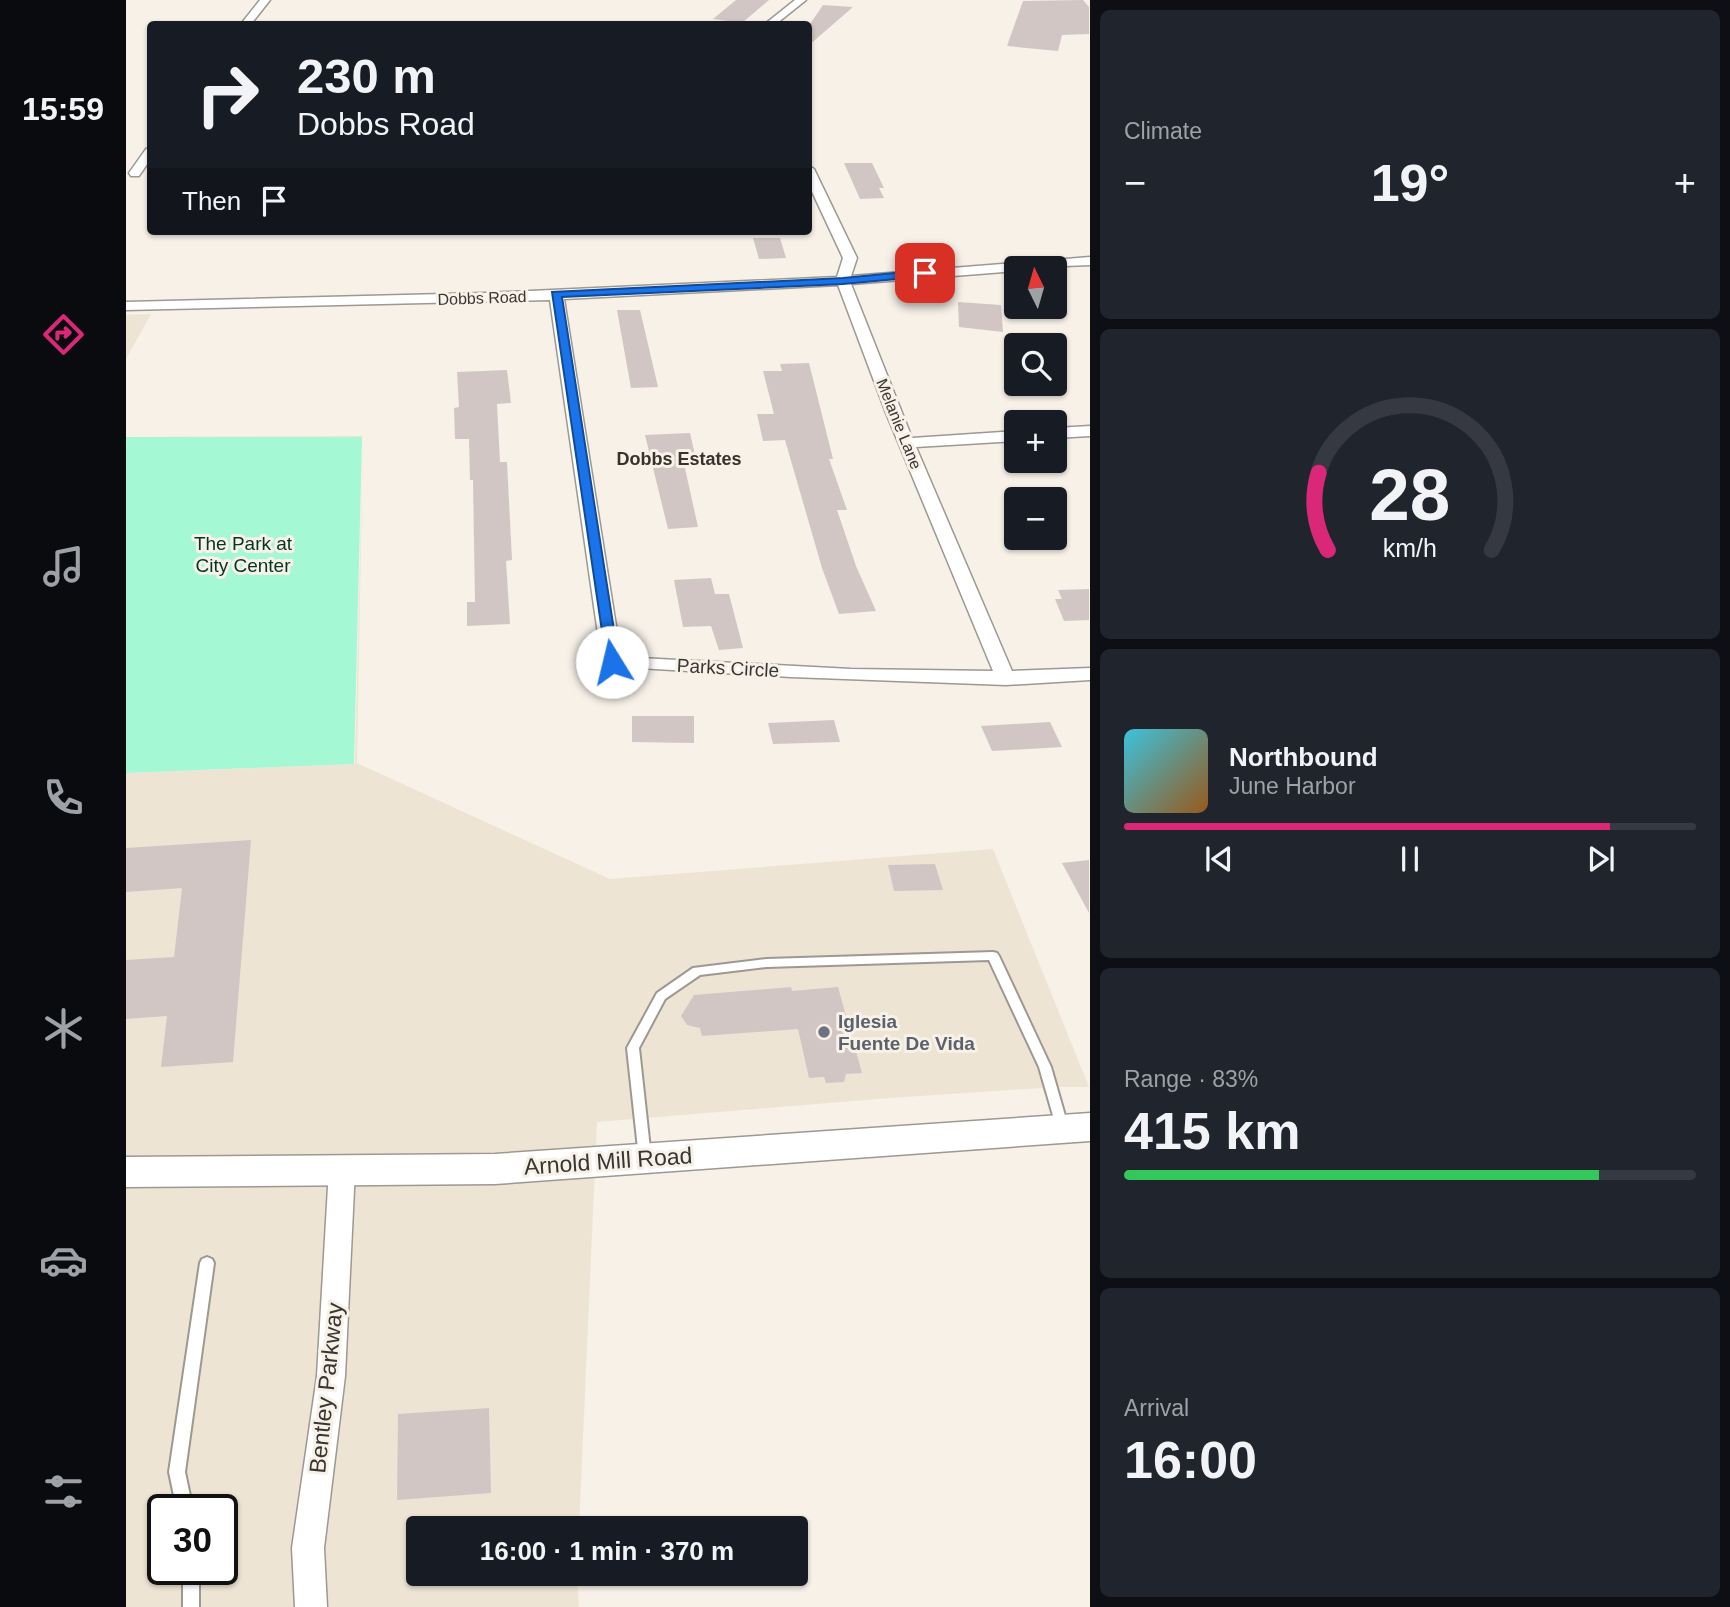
<!DOCTYPE html>
<html lang="en">
<head>
<meta charset="utf-8">
<style>
  :root { --surface:#171b24; --page:#20242c; --text:#f1f3f6; --muted:#9ea1a6; --line:#363941; --accent:#db2777 }
  body { margin:0; font-family:Arial,sans-serif; background:var(--page); color:var(--text); height:100vh; display:flex; flex-direction:column; font-size:26px; white-space:nowrap }
  * { box-sizing:border-box; margin:0 }
  p { font-size:23px; color:var(--muted) }
  .icon { flex:none; width:38px; height:38px; fill:none; stroke:currentColor; stroke-width:2; stroke-linecap:round; stroke-linejoin:round }
  .map { position:relative; flex:1; overflow:hidden }
  .panel { display:flex; flex-direction:column; gap:10px; padding:10px; background:#0d0f14; width:640px }
  .panel>* { flex:none }
  .guide { position:absolute; left:21px; top:21px; width:665px; height:214px; border-radius:7px; box-shadow:0 2px 5px #0004; background:#171b24; color:var(--text); overflow:hidden }
  .needle { width:46px; rotate:355deg }
  .fabs { position:absolute; left:878px; top:256px; display:grid; gap:14px }
  .fabs a { display:grid; place-items:center; width:63px; height:63px; border-radius:7px; background:var(--surface); box-shadow:0 2px 5px #0004; font-size:35px }
  .speed { position:absolute; left:21px; top:1494px; display:flex; gap:14px; font-size:35px; font-weight:700; text-align:center }
  .speed>* { display:grid; place-content:center; width:91px; height:91px; border-radius:50%; background:var(--surface); box-shadow:0 2px 5px #0004; line-height:1 }
  .speed .limit { border:4px solid #111; border-radius:10px; background:#fff; color:#111 }
  .pin { position:absolute; display:grid; place-items:center; width:60px; height:60px; color:#fff; margin:-30px; border-radius:14px; box-shadow:0 4px 10px #0006 }
  .me { position:absolute; width:77px; margin:-38px; rotate:351deg; stroke-linejoin:round; filter:drop-shadow(0 0 5px #0008) }
  .turn { display:flex; align-items:center; gap:24px; height:147px; padding:0 35px; font-size:32px }
  .turn .icon { width:91px; height:91px; stroke-width:2.5 }
  .turn b { display:block; font-size:49px; line-height:60px }
  .then { display:flex; align-items:center; height:66px; padding:0 35px; background:#0003; gap:14px; font-size:26px }
  .big { font-size:52px; font-weight:700; line-height:1.1 }
  .panel .tile { flex:1; display:flex; flex-direction:column; justify-content:center; gap:10px; min-width:0; padding:0 24px; border-radius:10px; background:var(--page) }
  .panel .dial { align-items:center; gap:0 }
  .dial svg { height:182px; overflow:visible; fill:none; stroke:var(--line); stroke-width:7; stroke-linecap:round; text-anchor:middle }
  .dial text { fill:var(--text); stroke:none }
  .song { display:flex; align-items:center; gap:21px }
  .cover { width:84px; height:84px; border-radius:10px; background:linear-gradient(135deg,hsl(190 70% 55%),hsl(30 70% 35%)) }
  .played { height:7px; border-radius:4px; background:linear-gradient(90deg,var(--accent) 85%,var(--line) 85%) }
  .keys { display:flex; justify-content:space-around; direction:ltr }
  .heat { display:flex; justify-content:space-between; align-items:center; font-size:38px; direction:ltr }
  .charge { height:10px; border-radius:5px; background:linear-gradient(90deg,#34c759 83%,var(--line) 0) }
  .trip { position:absolute; left:280px; top:1516px; width:402px; height:70px; border-radius:7px; background:var(--surface); box-shadow:0 2px 5px #0004; font-weight:700; line-height:70px; text-align:center }
  main { display:flex; flex:1; min-height:0 }
  .dock { display:flex; flex-direction:column; width:126px; justify-content:space-around; align-items:center; background:#090b0e; color:var(--muted) }
  .dock .icon { width:49px; height:49px }
  .dock .active { color:var(--accent) }
  .dock b { font-size:32px; color:var(--text) }
  .map>svg:first-child { display:block }
  .built { fill:#eee4d4; fill-rule:evenodd }
  .green { fill:#a4f8d3 }
  .building { fill:#d1c6c4 }
  .lines { fill:none; stroke-linecap:round; stroke-linejoin:round }
  .lane-casing { stroke:#9d9890; stroke-width:4 }
  .street-casing { stroke:#9d9890; stroke-width:3 }
  .secondary-casing { stroke:#9d9890; stroke-width:3 }
  .lane { fill:#fff; fill-rule:evenodd }
  .street { fill:#fff; fill-rule:evenodd }
  .secondary { fill:#fff; fill-rule:evenodd }
  .route { fill:#1a73e8; stroke:#114b97; stroke-width:2 }
  .worship-dot { fill:#6b7280; stroke:#f7f1e8; stroke-width:2.5 }
  .labels { text-anchor:middle; dominant-baseline:central; stroke-width:6; stroke-linejoin:round; paint-order:stroke }
  .far-street-label { font-size:16px; fill:#383632; stroke:#f7f1e8 }
  .far-neighbourhood-label { font-size:18px; font-weight:bold; fill:#37332c; stroke:#f7f1e8 }
  .park-label { font-size:19px; fill:#023524; stroke:#f7f1e8 }
  .street-label { font-size:19px; fill:#383632; stroke:#f7f1e8 }
  .worship-label { font-size:19px; font-weight:bold; fill:#5b616d; stroke:#f7f1e8; text-anchor:start }
  .near-street-label { font-size:23px; fill:#383632; stroke:#f7f1e8 }
</style>
</head>
<body>
<main>
<nav class="dock">
<b>15:59</b>
<svg class="icon active" aria-label="directions" viewBox="0 0 24 24"><path d="M12 3l9 9-9 9-9-9zM9 14v-3h6M13 9l2 2-2 2"/></svg>
<svg class="icon" aria-label="music" viewBox="0 0 24 24"><path d="M9 18V5l10-2v13"/><circle cx="6" cy="18" r="3"/><circle cx="16" cy="16" r="3"/></svg>
<svg class="icon" aria-label="phone" viewBox="0 0 24 24"><path d="M5 4h4l2 5-3 2q2 4 5 5l2-3 5 2v4C11 20 4 13 5 4z"/></svg>
<svg class="icon" aria-label="climate" viewBox="0 0 24 24"><path d="M12 3v18M4 7l16 10M4 17L20 7"/></svg>
<svg class="icon" aria-label="car" viewBox="0 0 24 24"><path d="M5 17H2v-5l4-1 3-4h7l3 4 3 1v5h-3M9 17h6M6 11h13"/><circle cx="7" cy="17" r="2"/><circle cx="17" cy="17" r="2"/></svg>
<svg class="icon" aria-label="filters" viewBox="0 0 24 24"><path d="M4 7h16M4 17h16"/><circle cx="9" cy="7" r="2"/><circle cx="15" cy="17" r="2"/></svg>
</nav>
<div class="map">
<svg width="964" height="1607" viewBox="0 0 964 1607">
  <rect width="100%" height="100%" fill="#f7f1e8"/>
  <g class="built">
    <path d="M25,314L0,359V315Z"/>
    <path d="M237,436L231,763L484,879L867,849L963,1087H931L763,1098L471,1122L453,1528H292V1573H451L453,1607H0V773L229,764L237,437H0ZM37,1510H96V1570H37Z"/>
  </g>
  <path class="green" d="M0,437H236L228,764L0,773Z"/>
  <g class="building">
    <path d="M610,0H643L616,23L587,19Z"/>
    <path d="M957,0L963,7V34L936,35L932,51L881,46L897,1Z"/>
    <path d="M697,5L727,7L682,46V27Z"/>
    <path d="M718,163H746L758,188H753L758,198L734,199Z"/>
    <path d="M627,238H654L660,258L633,259Z"/>
    <path d="M832,302L875,305L877,332L833,327Z"/>
    <path d="M491,310H514L532,387L505,388Z"/>
    <path d="M683,363L707,459H703L721,510H711L730,566L750,611L713,614L696,568L659,440L637,441L631,414H648L637,371H656L654,364Z"/>
    <path d="M381,370L385,403L371,404L374,462H381L386,560L380,561L384,624L341,626V602H349L347,480H344L343,439H329L328,408L333,407L331,372Z"/>
    <path d="M564,433L569,455H556L572,527L542,529L519,435Z"/>
    <path d="M585,578L589,594H603L617,648L593,650L585,626L557,627L548,580Z"/>
    <path d="M963,589V620L938,621L929,599H936L932,590Z"/>
    <path d="M506,716H568V743L506,742Z"/>
    <path d="M708,720L714,742L647,744L642,723Z"/>
    <path d="M924,722L936,747L866,751L855,726Z"/>
    <path d="M125,840L107,1062L35,1067L41,1016L0,1019V960L48,957L56,888L0,892V848Z"/>
    <path d="M963,860V913L936,863Z"/>
    <path d="M809,864L817,890L768,891L762,865Z"/>
    <path d="M665,987L666,991L712,987L736,1073L720,1074L718,1082L700,1083L698,1077L683,1078L672,1029L576,1036L574,1028L561,1025L555,1016L568,995Z"/>
    <path d="M363,1408L365,1493L271,1500L272,1414Z"/>
  </g>
  <g class="lines">
    <g class="lane-casing">
      <g id="lane">
        <path d="M867,952L871,953L873,956L925,1067L942,1126L940,1129L936,1131L932,1129L930,1126L913,1067L863,960L641,967L574,975L539,999L513,1048L525,1158L524,1162L519,1163L514,1162L513,1158L501,1048L531,993L567,968L641,959Z"/>
        <path d="M81,1257L86,1259L88,1263L59,1472L67,1510H51L43,1472L74,1263L76,1259Z"/>
        <rect x="57" y="1570" width="16" height="37"/>
      </g>
    </g>
    <g class="street-casing">
      <g id="street">
        <path d="M134,0H144L125,24H115Z"/>
        <path d="M669,0H680L650,24H639Z"/>
        <path d="M24,148V160L13,176H5L3,173L20,149Z"/>
        <path d="M682,165L688,169L731,258L725,276L964,257V265L891,268V271L725,284L786,438L891,431V441L790,447L886,671L964,668V680L880,685L665,677L479,666L476,662L424,300L0,310V302L358,293L711,277L717,258L682,183ZM712,285L760,413L867,671L725,669L495,657L438,299Z"/>
        <path d="M964,426V436L929,438V428Z"/>
        <path d="M216,1159L225,1162L229,1169L219,1376L198,1548L201,1607H169L166,1548L191,1376L203,1169L207,1162Z"/>
      </g>
    </g>
    <g class="secondary-casing">
      <path id="secondary" d="M964,1113V1141L369,1184L0,1187V1157L369,1154Z"/>
    </g>
    <use href="#lane" class="lane"/>
    <use href="#street" class="street"/>
    <use href="#secondary" class="secondary"/>
  </g>
  <path class="route" d="M799,270L804,273L803,276L717,284L436,297L493,662L491,665H481L426,292L717,278Z"/>
  <circle class="worship-dot" cx="698" cy="1032" r="7"/>
  <g class="labels">
    <g class="far-street-label">
      <text transform="translate(356 298) rotate(-2)">Dobbs Road</text>
      <text transform="translate(773 424) rotate(68)">Melanie Lane</text>
    </g>
    <g class="far-neighbourhood-label">
      <text x="553" y="459">Dobbs Estates</text>
    </g>
    <g class="park-label">
      <text x="117" y="543">The Park at<tspan x="117" dy="22">City Center</tspan></text>
    </g>
    <g class="street-label">
      <text transform="translate(602 668) rotate(3)">Parks Circle</text>
    </g>
    <g class="worship-label">
      <text x="712" y="1021">Iglesia<tspan x="712" dy="22">Fuente De Vida</tspan></text>
    </g>
    <g class="near-street-label">
      <text transform="translate(482 1161) rotate(-4)">Arnold Mill Road</text>
      <text transform="translate(200 1388) rotate(-84)">Bentley Parkway</text>
    </g>
  </g>
</svg>
<div class="fabs">
<a><svg class="needle" viewBox="-14 -14 28 28"><path d="M0-13l5 13h-10z" fill="#e53935"/><path d="M0 13l5-13h-10z" fill="#9ea1a6"/></svg></a>
<a><svg class="icon" aria-label="search" viewBox="0 0 24 24"><circle cx="10" cy="10" r="6"/><path d="M15 15l6 6"/></svg></a>
<a>+</a>
<a>−</a>
</div>
<div class="speed"><div class="limit">30</div></div>
<div class="pin" style="left:799px;top:273px;background:#d93025"><svg class="icon" aria-label="arrive" viewBox="0 0 24 24"><path d="M6 21V4h12l-3 4 3 4H6"/></svg></div>
<svg class="me" style="left:486px;top:662px" viewBox="-20 -20 40 40"><circle r="19" fill="#fff"/><path d="M0-13L10 11 0 6-10 11z" fill="#1a73e8"/></svg>
<div class="trip">16:00 · 1 min · 370 m</div>
<div class="guide">
<div class="turn"><svg class="icon" aria-label="right" viewBox="0 0 24 24"><path d="M7 20v-9h11M14 6l5 5-5 5"/></svg><div><b>230 m</b>Dobbs Road</div></div>
<div class="then">Then<svg class="icon" aria-label="arrive" viewBox="0 0 24 24"><path d="M6 21V4h12l-3 4 3 4H6"/></svg></div>
</div>
</div>
<section class="panel">
<div class="tile"><p>Climate</p>
<div class="heat"><a>−</a><b class="big">19°</b><a>+</a></div>
</div>
<div class="tile dial"><svg viewBox="0 0 100 80">
<path d="M14 69A42 42 0 1 1 86 69"/>
<path d="M14 69A42 42 0 0 1 10 35" stroke="#db2777"/>
<text x="50" y="56" font-size="32" font-weight="700">28</text>
<text x="50" y="72" font-size="11">km/h</text>
</svg></div>
<div class="tile">
<div class="song"><i class="cover"></i><div><b>Northbound</b><p>June Harbor</p></div></div>
<div class="played"></div>
<div class="keys"><svg class="icon" aria-label="previous" viewBox="0 0 24 24"><path d="M18 5L8 12l10 7zM5 5v14"/></svg><svg class="icon" aria-label="pause" viewBox="0 0 24 24"><path d="M8 5v14M16 5v14"/></svg><svg class="icon" aria-label="next" viewBox="0 0 24 24"><path d="M6 5l10 7-10 7zM19 5v14"/></svg></div>
</div>
<div class="tile"><p>Range · 83%</p><b class="big">415 km</b><div class="charge"></div></div>
<div class="tile"><p>Arrival</p><b class="big">16:00</b></div>
</section>
</main>
</body>
</html>
